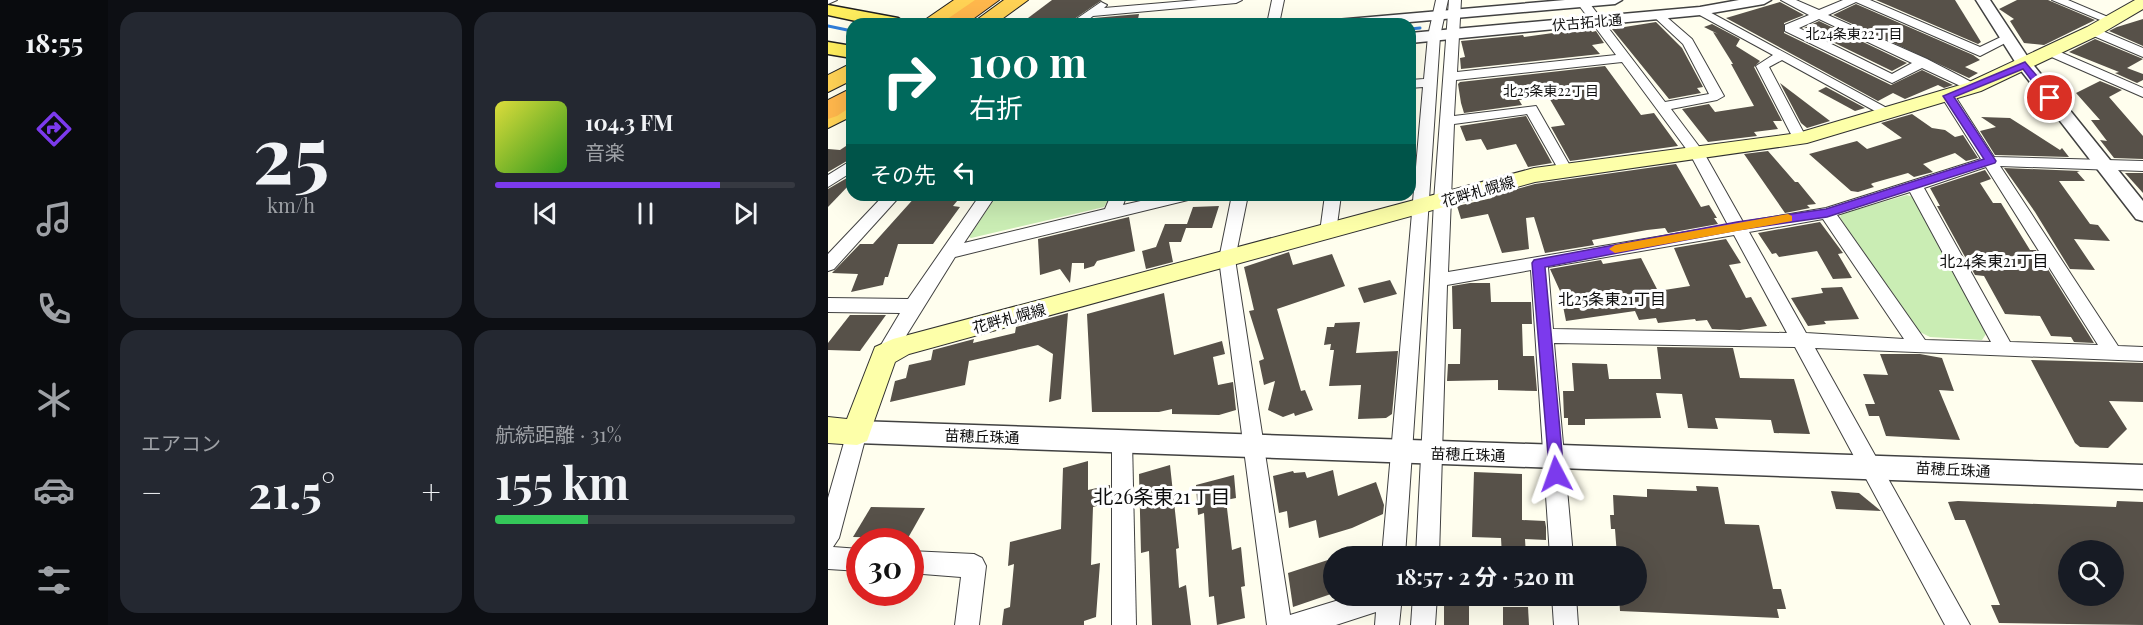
<!DOCTYPE html>
<html lang="ja">
<head>
<meta charset="utf-8">
<style>
  :root { --surface:#171b24; --page:#242831; --text:#f1f3f6; --muted:#9ea1a6; --line:#363941; --accent:#7c3aed }
  body { margin:0; font-family:"Playfair Display","Noto Sans JP",serif; background:var(--page); color:var(--text); height:100vh; display:flex; flex-direction:column; font-size:22px; white-space:nowrap }
  * { box-sizing:border-box; margin:0 }
  p { font-size:20px; color:var(--muted) }
  .icon { flex:none; width:33px; height:33px; fill:none; stroke:currentColor; stroke-width:2; stroke-linecap:round; stroke-linejoin:round }
  .map { position:relative; flex:1; overflow:hidden }
  .details { display:flex; flex-direction:column; gap:12px; padding:12px; background:#0d0f14; width:720px }
  .details>* { flex:none }
  .banner { position:absolute; left:18px; top:18px; width:570px; height:183px; border-radius:18px; box-shadow:0 6px 24px #0002; background:#00695c; color:#fff; overflow:hidden }
  .fabs { position:absolute; left:1230px; top:540px; display:grid; gap:12px }
  .fabs a { display:grid; place-items:center; width:66px; height:66px; border-radius:50%; background:var(--surface); box-shadow:0 6px 24px #0002; font-size:30px }
  .speed { position:absolute; left:18px; top:528px; display:flex; gap:12px; font-size:30px; font-weight:700; text-align:center }
  .speed>* { display:grid; place-content:center; width:78px; height:78px; border-radius:50%; background:var(--surface); box-shadow:0 6px 24px #0002; line-height:1 }
  .speed .limit { border:9px solid #d22; background:#fff; color:#111 }
  .pin { position:absolute; display:grid; place-items:center; width:51px; height:51px; color:#fff; margin:-26px; border:3px solid #fff; border-radius:50%; box-shadow:0 2px 6px #0007 }
  .me { position:absolute; width:66px; margin:-33px; rotate:356deg; stroke-linejoin:round; filter:drop-shadow(0 0 4px #0008) }
  .turn { display:flex; align-items:center; gap:21px; height:126px; padding:0 24px; font-size:27px }
  .turn .icon { width:78px; height:78px; stroke-width:2.5 }
  .turn b { display:block; font-size:42px; line-height:51px }
  .then { display:flex; align-items:center; height:57px; padding:0 24px; background:#0003; gap:12px; font-size:22px }
  .big { font-size:45px; font-weight:700; line-height:1.1 }
  .details .widget { flex:1; display:flex; flex-direction:column; justify-content:center; gap:9px; min-width:0; padding:0 21px; border-radius:18px; background:var(--page) }
  .details .dial { align-items:center; gap:0 }
  .dial b { font-size:78px; line-height:1 }
  .song { display:flex; align-items:center; gap:18px }
  .cover { width:72px; height:72px; border-radius:9px; background:linear-gradient(135deg,hsl(60 70% 55%),hsl(110 70% 35%)) }
  .played { height:6px; border-radius:3px; background:linear-gradient(90deg,var(--accent) 75%,var(--line) 75%) }
  .keys { display:flex; justify-content:space-around; direction:ltr }
  .heat { display:flex; justify-content:space-between; align-items:center; font-size:33px; direction:ltr }
  .charge { height:9px; border-radius:4px; background:linear-gradient(90deg,#34c759 31%,var(--line) 0) }
  .details .tiles { flex:1; display:grid; gap:12px; grid-template-columns:repeat(2,1fr) }
  .trip { position:absolute; left:495px; top:546px; width:324px; height:60px; border-radius:30px; background:var(--surface); box-shadow:0 6px 24px #0002; font-weight:700; line-height:60px; text-align:center }
  main { display:flex; flex:1; min-height:0 }
  .menu { display:flex; flex-direction:column; width:108px; justify-content:space-around; align-items:center; background:#090b0e; color:var(--muted) }
  .menu .icon { width:42px; height:42px }
  .menu .active { color:var(--accent) }
  .menu b { font-size:27px; color:var(--text) }
  .map>svg:first-child { display:block }
  .green { fill:#caedb4 }
  .lines { fill:none; stroke-linecap:round; stroke-linejoin:round }
  .stream { stroke:#2f7dd8; stroke-width:3 }
  .building { fill:#575149; fill-rule:evenodd }
  .minor-casing { stroke:#414141; stroke-width:2 }
  .tertiary-casing { stroke:#414141; stroke-width:3 }
  .secondary-casing { stroke:#303030; stroke-width:2 }
  .primary-casing { stroke:#1f1f1f; stroke-width:3 }
  .trunk-casing { stroke:#1f1f1f; stroke-width:2 }
  .motorway-casing { stroke:#1f1f1f; stroke-width:2 }
  .minor { fill:#fff; fill-rule:evenodd }
  .tertiary { fill:#fff; fill-rule:evenodd }
  .secondary { fill:#fdffa9; fill-rule:evenodd }
  .primary { fill:#ffee5e; fill-rule:evenodd }
  .trunk { fill:#ffd255; fill-rule:evenodd }
  .motorway { fill:#ffb74c; fill-rule:evenodd }
  .route { fill:#7c3aed; stroke:#51269a; stroke-width:1.5 }
  .slow { fill:#f59e0b }
  .labels { text-anchor:middle; dominant-baseline:central; stroke-width:6; stroke-linejoin:round; paint-order:stroke }
  .far-street-label { font-size:14px; fill:#0e0e0e; stroke:#fff }
  .far-neighbourhood-label { font-size:14px; fill:#0e0e0e; stroke:#fff }
  .street-label { font-size:15px; fill:#0e0e0e; stroke:#fff }
  .neighbourhood-label { font-size:16px; fill:#0e0e0e; stroke:#fff }
  .near-neighbourhood-label { font-size:20px; fill:#0e0e0e; stroke:#fff }
</style>
</head>
<body>
<main>
<nav class="menu">
<b>18:55</b>
<svg class="icon active" aria-label="directions" viewBox="0 0 24 24"><path d="M12 3l9 9-9 9-9-9zM9 14v-3h6M13 9l2 2-2 2"/></svg>
<svg class="icon" aria-label="music" viewBox="0 0 24 24"><path d="M9 18V5l10-2v13"/><circle cx="6" cy="18" r="3"/><circle cx="16" cy="16" r="3"/></svg>
<svg class="icon" aria-label="phone" viewBox="0 0 24 24"><path d="M5 4h4l2 5-3 2q2 4 5 5l2-3 5 2v4C11 20 4 13 5 4z"/></svg>
<svg class="icon" aria-label="climate" viewBox="0 0 24 24"><path d="M12 3v18M4 7l16 10M4 17L20 7"/></svg>
<svg class="icon" aria-label="car" viewBox="0 0 24 24"><path d="M5 17H2v-5l4-1 3-4h7l3 4 3 1v5h-3M9 17h6M6 11h13"/><circle cx="7" cy="17" r="2"/><circle cx="17" cy="17" r="2"/></svg>
<svg class="icon" aria-label="filters" viewBox="0 0 24 24"><path d="M4 7h16M4 17h16"/><circle cx="9" cy="7" r="2"/><circle cx="15" cy="17" r="2"/></svg>
</nav>
<section class="details">
<div class="tiles">
<div class="widget dial"><b>25</b><p>km/h</p></div>
<div class="widget">
<div class="song"><i class="cover"></i><div><b>104.3 FM</b><p>音楽</p></div></div>
<div class="played"></div>
<div class="keys"><svg class="icon" aria-label="previous" viewBox="0 0 24 24"><path d="M18 5L8 12l10 7zM5 5v14"/></svg><svg class="icon" aria-label="pause" viewBox="0 0 24 24"><path d="M8 5v14M16 5v14"/></svg><svg class="icon" aria-label="next" viewBox="0 0 24 24"><path d="M6 5l10 7-10 7zM19 5v14"/></svg></div>
</div>
<div class="widget"><p>エアコン</p>
<div class="heat"><a>−</a><b class="big">21.5°</b><a>+</a></div>
</div>
<div class="widget"><p>航続距離 · 31%</p><b class="big">155 km</b><div class="charge"></div></div>
</div>
</section>
<div class="map">
<svg width="1315" height="625" viewBox="0 0 1315 625">
  <rect width="100%" height="100%" fill="#fffeee"/>
  <g class="green">
    <path d="M169,195H283L276,207L143,238L141,237Z"/>
    <path d="M1079,195L1088,198L1158,334L1154,340L1102,337L1092,332L1012,218L1013,214Z"/>
  </g>
  <g class="lines">
    <g class="stream">
      <path d="M0,26L24,31"/>
      <path d="M582,29L592,28"/>
    </g>
  </g>
  <g class="building">
    <path d="M224,0H274L239,24H192Z"/>
    <path d="M1048,0H1127L1153,42L1150,44Z"/>
    <path d="M1189,0H1220L1267,20L1216,45L1196,43L1182,21L1186,19L1171,9Z"/>
    <path d="M952,2L976,15L956,23V33L1063,85L1094,70L1125,85L1116,88L1110,85L1077,99L1065,93L1050,101L898,18Z"/>
    <path d="M1028,4L1145,55L1152,60L1137,67L1150,73L1141,78L1005,15Z"/>
    <path d="M311,14L309,24H259L266,18Z"/>
    <path d="M1315,19V46L1281,31L1289,27Z"/>
    <path d="M991,21L1079,63L1064,71L976,28Z"/>
    <path d="M828,22L854,48L875,87L869,88L873,93L841,99L784,29Z"/>
    <path d="M884,24L912,39L908,46L932,61L926,67L954,121H945L950,129L926,132L929,136L880,142L854,109L881,104L887,112L926,106L903,64H905L885,32L890,34L876,27Z"/>
    <path d="M761,28L764,32L768,31L776,43L764,45L772,54L633,69L632,58L637,57L633,41L695,35L696,37Z"/>
    <path d="M1267,39L1315,59L1299,68L1315,74V80L1309,83L1287,73L1291,72L1241,52Z"/>
    <path d="M777,66L813,115L826,113L850,146L742,161L723,127L737,125L720,96L691,100L694,105L636,113L633,103L630,84L632,82Z"/>
    <path d="M1272,81L1294,90L1281,97L1315,136V159L1286,158L1272,140L1279,141L1263,120H1272L1248,93Z"/>
    <path d="M952,83L1002,121L979,128L973,123Z"/>
    <path d="M998,87L1037,108L1027,111L990,91Z"/>
    <path d="M1084,114L1104,128L1117,130L1127,137L1135,135L1150,158L1138,161L1127,153L1095,164L1105,172L1086,177L1080,173L1045,183L1043,184L1046,187L1030,192L1023,191L981,154L1029,141L1039,149L1074,138L1053,123Z"/>
    <path d="M698,116L724,163L700,167L688,144L659,150L653,139L638,141L632,126Z"/>
    <path d="M1153,117L1182,118L1232,150L1234,148L1241,157L1167,155L1152,131L1168,127Z"/>
    <path d="M24,142V158L0,172V149L12,150Z"/>
    <path d="M940,151L967,182H970L988,204L979,205L982,208L957,213L916,154Z"/>
    <path d="M848,164L873,207L881,205L889,218H886L890,224L840,233L837,228L819,230L764,240L766,245L717,253L706,217L698,218L701,249L674,253L660,214L633,219L629,206L664,198L663,196L707,184Z"/>
    <path d="M1176,168L1252,171L1249,172L1257,181H1231L1262,224L1270,225L1282,241L1246,239L1267,270L1242,269L1207,212Z"/>
    <path d="M1157,170L1163,179L1152,183L1165,203H1173L1202,250H1208L1266,343L1246,342L1243,337L1223,336L1212,316L1177,314L1156,276L1147,275L1109,206H1112L1102,188Z"/>
    <path d="M1297,173H1315V193Z"/>
    <path d="M24,175V182L0,207V189Z"/>
    <path d="M89,195H134L125,206L132,207L105,244H70L60,277H57L55,285L23,292L30,274L4,273L32,244H45Z"/>
    <path d="M391,206L384,228H358L353,242H341L345,262L318,269L314,251L328,247L337,224H359L365,207Z"/>
    <path d="M301,217L307,251L269,261L266,266L256,269V263H244L242,283L232,269L212,275L210,239Z"/>
    <path d="M992,222L1015,253L1010,254L1024,278L1005,279L989,251L951,257L948,253L944,254L930,233Z"/>
    <path d="M898,239L913,263L901,265L918,298L923,297L939,326L912,330L884,329L879,320L868,321L867,319L830,323L828,318L811,320L807,311L738,321L732,291L722,269L773,260L775,264L813,258L830,291L862,286L846,248Z"/>
    <path d="M461,252L465,265L504,254L517,286L449,309L473,391L477,390L485,410L467,416L466,413L455,417L440,410L447,381L436,385L431,361L436,359L421,311L426,310L416,267Z"/>
    <path d="M562,280L569,294L536,303L530,288Z"/>
    <path d="M642,283H662L663,302H703L704,324H694L695,356H706L709,391L670,390V380L619,381L620,364H632L633,329H625L624,286Z"/>
    <path d="M1014,287L1031,319L996,321L998,324L980,326L963,298L995,293L993,288Z"/>
    <path d="M336,293L346,355L394,341L397,354L385,357L390,385L405,382L408,410L391,415L344,414V409L331,412H264L259,314Z"/>
    <path d="M240,313L233,399L221,402L225,354L210,345L141,361L137,385L62,402L67,381L78,378L81,365L103,360L105,350L146,339L145,343L187,333L188,327Z"/>
    <path d="M22,315H58L32,351L0,350V343Z"/>
    <path d="M532,322L528,353L570,351L564,414L558,418L530,419L533,385L501,386L506,350H502L503,344L496,345L499,327H506L507,323Z"/>
    <path d="M829,347L905,348L912,378L966,379L982,434L946,433L943,420L887,418L890,429L860,428L854,394L828,393L833,418L757,419V425H740V418H736L735,391H746L744,363L779,364L781,379H833Z"/>
    <path d="M1052,354H1092L1114,358L1126,391L1111,390L1132,440L1058,436L1051,416H1041L1037,404H1047L1035,374L1060,375Z"/>
    <path d="M1203,360L1315,363V402L1281,401L1299,429L1280,448L1252,447L1247,443Z"/>
    <path d="M260,461V490L282,485V502L265,507L263,565L272,563L268,617L256,621V625H174L176,609L182,607L186,564L180,566L182,542L233,529L235,468Z"/>
    <path d="M342,465L351,548L348,549L351,588L358,585L363,625H324L321,551L313,553L311,474Z"/>
    <path d="M505,470L510,496L548,482L556,505L555,514L524,528L491,538L488,520L461,528L459,511L451,513L445,476L465,471L466,473L477,472L479,478Z"/>
    <path d="M646,472L694,474V520L717,521L718,527V540L697,539L698,556H674L673,538L644,537Z"/>
    <path d="M406,475L408,498L398,500L404,550L413,547L417,586L413,587L417,618L389,625L386,596L381,597L376,513L370,515L368,485Z"/>
    <path d="M868,486L890,487L897,524L931,525L945,589H953L958,609H949L951,618L792,611L791,596H808V556H789L787,529H783L782,515H786L785,495L819,497V489L869,491Z"/>
    <path d="M1003,491L1031,493L1053,511L1008,509Z"/>
    <path d="M1130,501L1288,507L1289,501L1315,502V625L1171,623L1163,605H1172L1137,520H1127L1120,502ZM1240,550H1286V596H1240Z"/>
    <path d="M43,507L97,508L80,538L25,537Z"/>
    <path d="M506,558V593L465,607L460,573Z"/>
    <rect x="616" y="606" width="25" height="19"/>
    <path d="M675,607H700L701,625H675Z"/>
  </g>
  <g class="lines">
    <g class="minor-casing">
      <g id="minor">
        <path d="M0,0H9L0,4Z"/>
        <path d="M370,0H414L408,3L265,16L255,24H241L273,2L279,5L276,8Z"/>
        <path d="M444,0H456L451,24H439Z"/>
        <path d="M608,0H620L612,36L577,556H554L595,87L582,88V80L596,79L600,36Z"/>
        <path d="M621,0H633L629,72L788,55L747,0H759L837,102L881,94L855,44L824,15L834,13L864,39L896,96L889,100L843,109L876,153L915,222L998,208L1153,159L1113,96L1120,92L1125,93L1166,157L1315,161V171L1172,166L1290,346L1315,347V361L987,348L1142,625H1117L967,347L726,343L745,556H722L703,270L619,285L611,556H588L606,201ZM794,62L862,154L900,225L620,272L626,124L699,114L733,174H743L745,171L708,106L626,116L628,80ZM1158,167L1270,345L1182,342L1096,188ZM1082,192L1163,342L1097,340L1009,215ZM995,219L1076,339L978,333L921,232ZM906,235L959,333L725,329L720,267Z"/>
        <path d="M953,0H968L991,10L1015,0H1042L1152,47L1175,36L1185,39L1152,56L1028,2L1000,15L1099,59L1153,87L1146,91L1141,90L1094,68L1064,83L957,31V25L981,15ZM991,19L1084,63L1064,74L971,28Z"/>
        <path d="M1224,0H1240L1287,20L1277,22Z"/>
        <path d="M868,9H876L1068,113L1066,116H1056L954,60L941,67L979,139L977,142H967L928,66L945,55L868,13Z"/>
        <path d="M1265,27L1315,48V57L1261,34L1259,31Z"/>
        <path d="M1223,48L1315,88V97L1219,55L1217,52Z"/>
        <path d="M24,160V172L0,187V175Z"/>
        <path d="M56,195H73L6,269L0,271V254Z"/>
        <path d="M152,195H168L136,243L277,209L283,195H299L295,205L339,195H368L360,200L127,257L63,360L56,362L49,360L47,355L72,313L0,312V298L80,299Z"/>
        <path d="M404,195H420L407,259L462,615L524,596H574L571,625H547L548,612L508,625H439L391,259Z"/>
        <path d="M497,195H513L508,232L500,238L492,232Z"/>
        <path d="M29,423L36,426L39,432L11,538L5,547L32,549V571L0,569V498L19,432L22,426Z"/>
        <path d="M294,431L301,434L304,440L308,625H284V440L287,434Z"/>
        <path d="M82,551L146,554L154,558L158,566L151,625H127L133,577L82,573Z"/>
        <path d="M585,596H609L607,625H583Z"/>
        <path d="M724,596H748L750,625H726Z"/>
      </g>
    </g>
    <g class="tertiary-casing">
      <g id="tertiary">
        <path d="M737,0H794L787,4L559,24H501L508,20Z"/>
        <path d="M911,0H943L936,4L872,15L582,43V33L872,7Z"/>
        <path d="M1148,0H1162L1203,62L1315,201V221L1308,219L1191,68Z"/>
        <path d="M29,421L1315,465V489L29,443L20,440L16,432L20,424Z"/>
      </g>
    </g>
    <g class="secondary-casing">
      <path id="secondary" d="M1307,0H1315V9L1271,35L1153,91L979,143L707,182L81,354L67,362L39,441L29,445L0,443V417L19,419L47,347L65,339L706,168L970,133L1139,83L1259,27Z"/>
    </g>
    <g class="primary-casing">
      <g id="primary">
        <path d="M0,5L70,18L79,24H42L0,15Z"/>
        <path d="M0,42L24,46V58L0,54Z"/>
      </g>
    </g>
    <g class="trunk-casing">
      <g id="trunk">
        <path d="M126,0H150L115,24H91Z"/>
        <path d="M176,0H200L167,24H143Z"/>
        <path d="M24,63V80L0,92V75Z"/>
        <path d="M24,99V116L0,128V111Z"/>
      </g>
    </g>
    <g class="motorway-casing">
      <g id="motorway">
        <path d="M147,0H171L138,24H112Z"/>
        <path d="M24,88V106L9,116L0,119V100Z"/>
      </g>
    </g>
    <use href="#minor" class="minor"/>
    <use href="#tertiary" class="tertiary"/>
    <use href="#secondary" class="secondary"/>
    <use href="#primary" class="primary"/>
    <use href="#trunk" class="trunk"/>
    <use href="#motorway" class="motorway"/>
  </g>
  <path class="route" d="M1197,62L1226,96V101H1219L1195,69L1126,97L1168,161L1167,163L999,217L909,230L717,267L736,474L734,479L728,481L722,479L704,263L706,260L909,222L998,209L1156,159L1115,96Z"/>
  <path class="slow" d="M960,214L964,216V221L787,253L781,249L787,245Z"/>
  <g class="labels">
    <g class="far-street-label">
      <text transform="translate(759 22) rotate(-5)">伏古拓北通</text>
    </g>
    <g class="far-neighbourhood-label">
      <text x="1026" y="33">北24条東22丁目</text>
      <text x="723" y="90">北25条東22丁目</text>
    </g>
    <g class="street-label">
      <text transform="translate(650 191) rotate(-16)">花畔札幌線</text>
      <text transform="translate(181 318) rotate(-15)">花畔札幌線</text>
      <text transform="translate(154 436) rotate(2)">苗穂丘珠通</text>
      <text transform="translate(640 454) rotate(2)">苗穂丘珠通</text>
      <text transform="translate(1125 469) rotate(3)">苗穂丘珠通</text>
    </g>
    <g class="neighbourhood-label">
      <text x="1166" y="260">北24条東21丁目</text>
      <text x="784" y="298">北25条東21丁目</text>
    </g>
    <g class="near-neighbourhood-label">
      <text x="334" y="495">北26条東21丁目</text>
    </g>
  </g>
</svg>
<div class="fabs">
<a><svg class="icon" aria-label="search" viewBox="0 0 24 24"><circle cx="10" cy="10" r="6"/><path d="M15 15l6 6"/></svg></a>
</div>
<div class="speed"><div class="limit">30</div></div>
<div class="pin" style="left:1222px;top:98px;background:#d93025"><svg class="icon" aria-label="arrive" viewBox="0 0 24 24"><path d="M6 21V4h12l-3 4 3 4H6"/></svg></div>
<svg class="me" style="left:728px;top:474px" viewBox="-20 -20 40 40"><path d="M0-17L14 15 0 8-14 15z" fill="#7c3aed" stroke="#fff" stroke-width="4"/></svg>
<div class="trip">18:57 · 2 分 · 520 m</div>
<div class="banner">
<div class="turn"><svg class="icon" aria-label="right" viewBox="0 0 24 24"><path d="M7 20v-9h11M14 6l5 5-5 5"/></svg><div><b>100 m</b>右折</div></div>
<div class="then">その先<svg class="icon" aria-label="left" viewBox="0 0 24 24"><path d="M17 20v-9H6M10 6l-5 5 5 5"/></svg></div>
</div>
</div>
</main>
</body>
</html>
